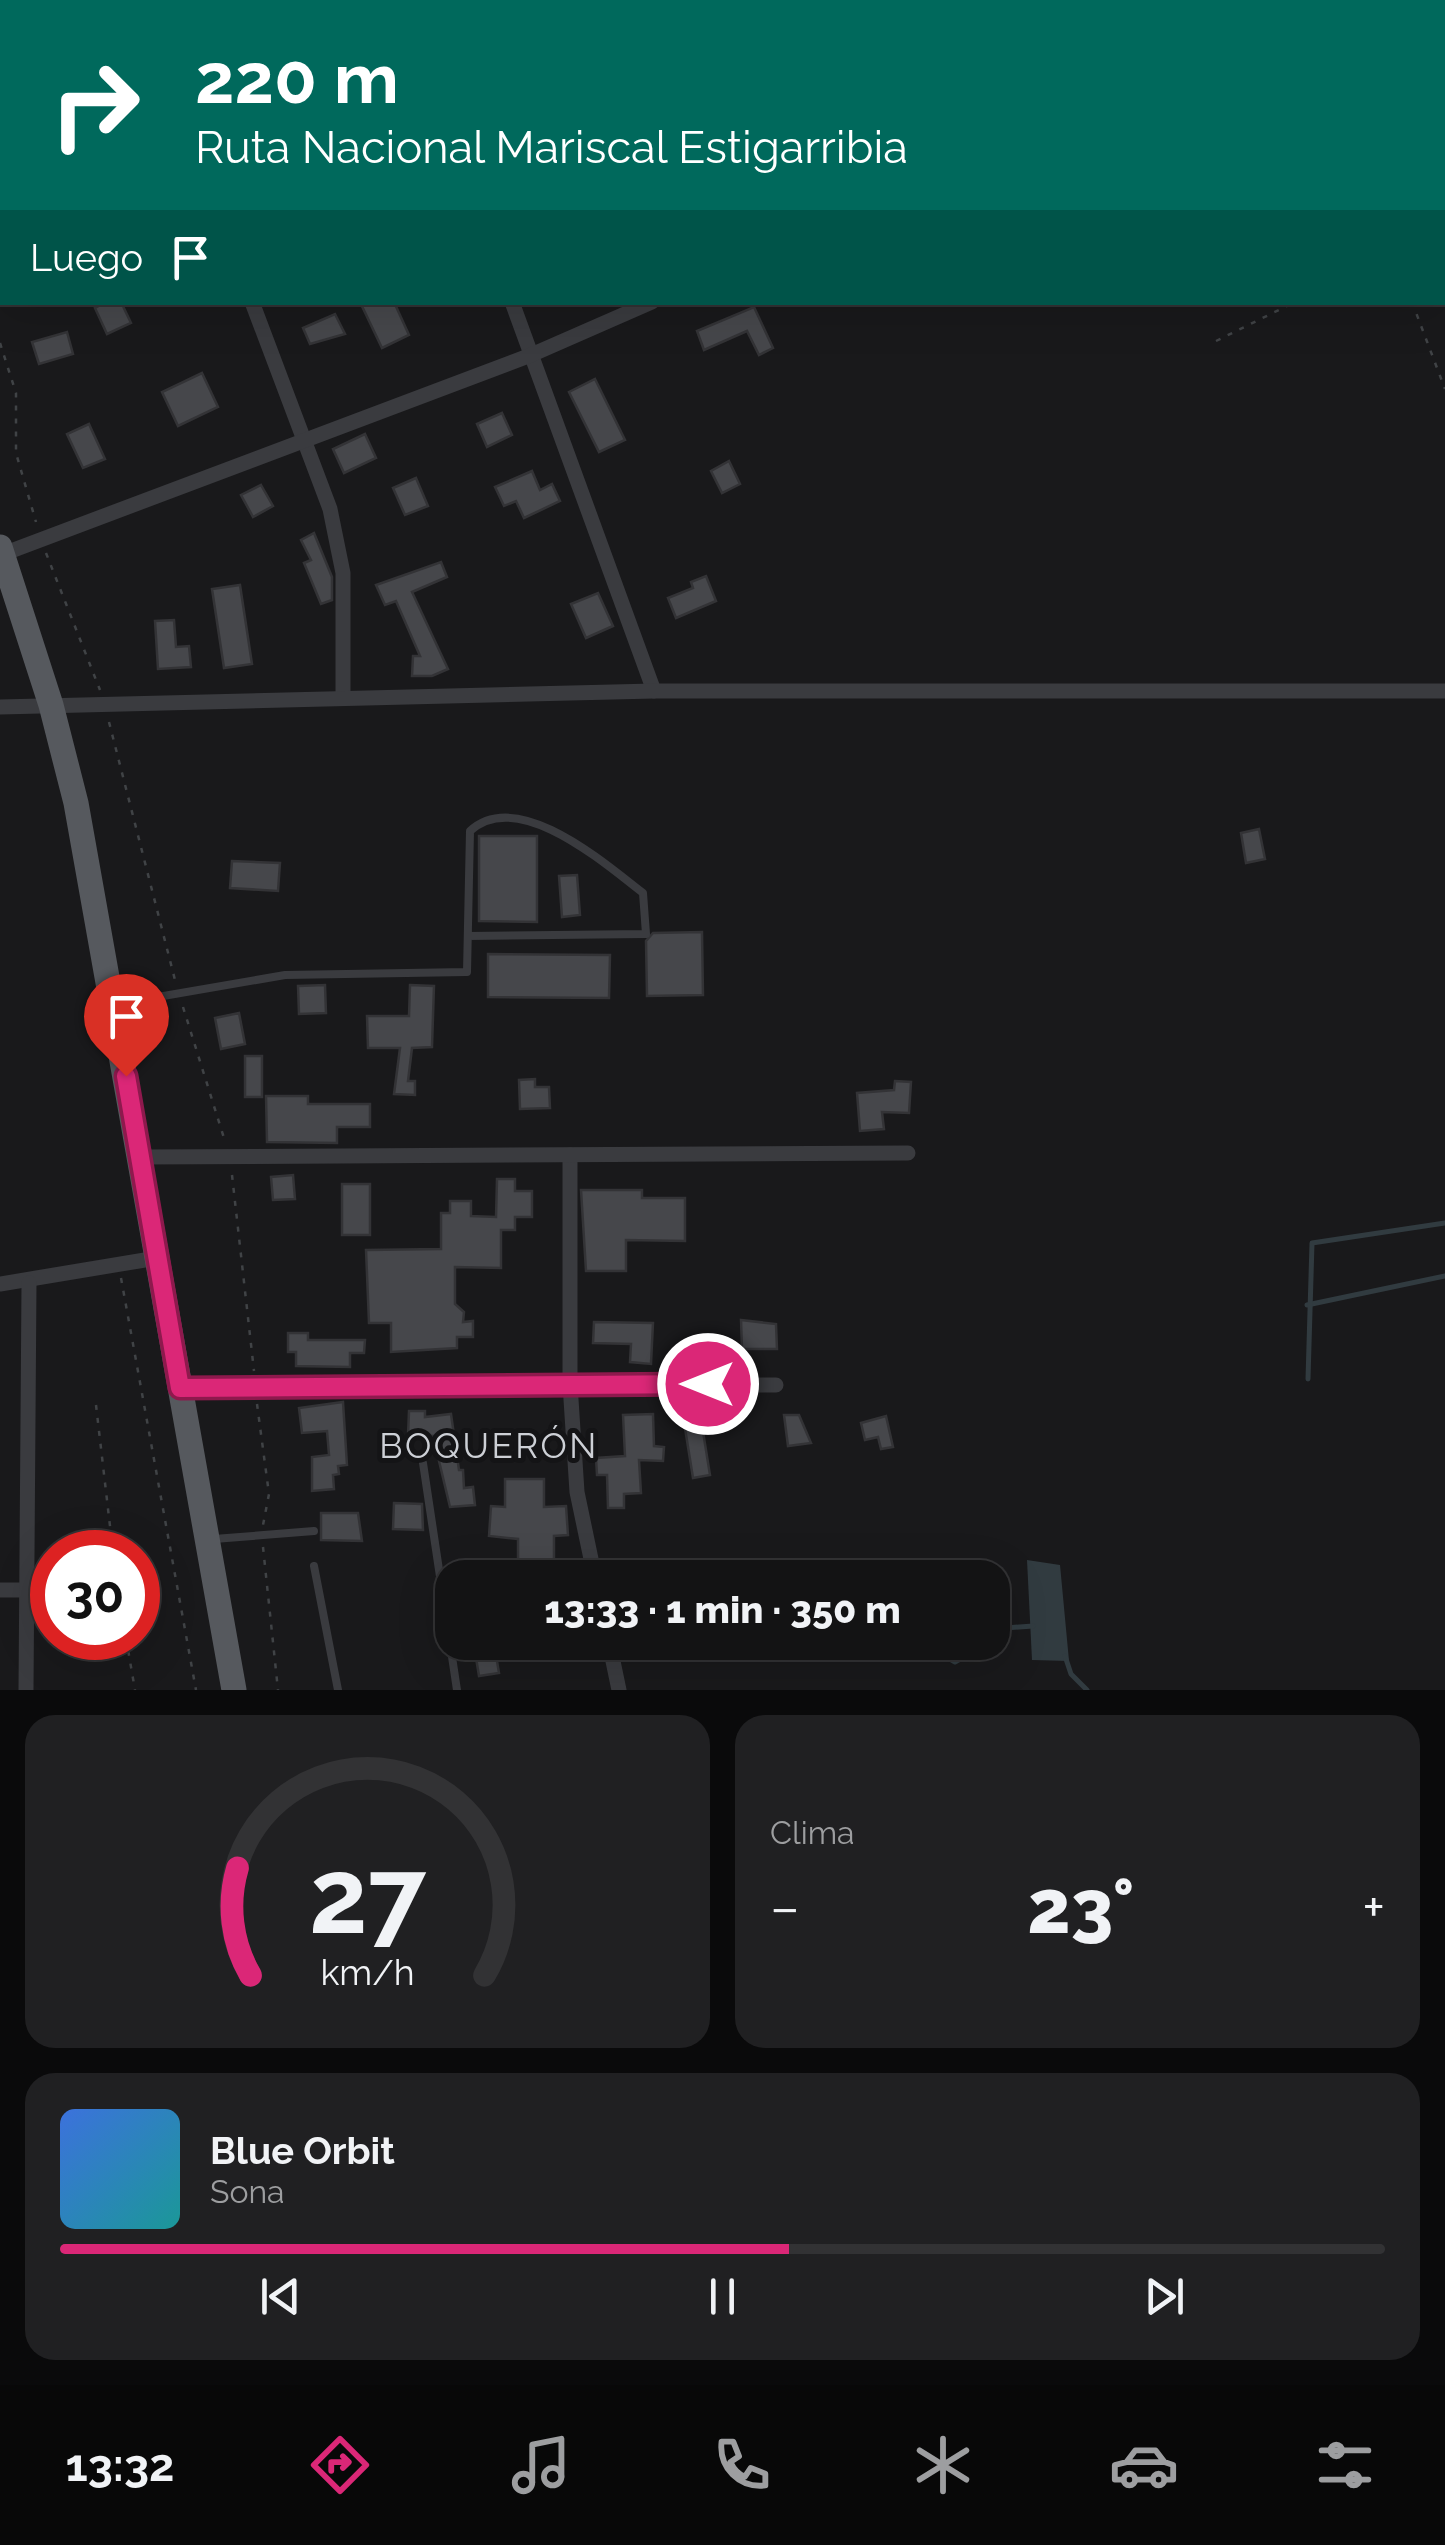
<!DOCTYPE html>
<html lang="es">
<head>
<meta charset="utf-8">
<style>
  :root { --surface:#131314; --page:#202022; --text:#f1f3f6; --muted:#9d9ea0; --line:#323234; --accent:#db2777 }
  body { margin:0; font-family:Raleway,sans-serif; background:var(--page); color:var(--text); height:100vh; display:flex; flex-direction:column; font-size:38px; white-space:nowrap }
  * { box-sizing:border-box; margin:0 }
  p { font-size:32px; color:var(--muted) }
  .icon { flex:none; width:55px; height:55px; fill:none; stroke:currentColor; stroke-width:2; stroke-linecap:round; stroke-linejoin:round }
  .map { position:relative; height:1690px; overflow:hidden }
  .sheet { display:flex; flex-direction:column; gap:25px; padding:25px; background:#0a0a0b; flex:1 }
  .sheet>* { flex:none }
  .guide { position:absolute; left:0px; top:0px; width:1445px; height:305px; box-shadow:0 10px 40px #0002,0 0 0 2px var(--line); background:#00695c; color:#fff; overflow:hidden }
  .speed { position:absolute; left:30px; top:1530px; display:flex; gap:20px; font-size:50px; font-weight:700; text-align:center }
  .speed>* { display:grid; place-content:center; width:130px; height:130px; border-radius:50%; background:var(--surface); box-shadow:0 10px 40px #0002,0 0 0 2px var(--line); line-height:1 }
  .speed .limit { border:15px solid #d22; background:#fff; color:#111 }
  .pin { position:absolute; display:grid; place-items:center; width:85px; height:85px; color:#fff; margin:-102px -42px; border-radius:50% 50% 50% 0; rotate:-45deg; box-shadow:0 0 10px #0007 }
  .pin .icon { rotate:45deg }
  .me { position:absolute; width:110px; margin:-55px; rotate:270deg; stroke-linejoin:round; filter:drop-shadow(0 0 8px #0008) }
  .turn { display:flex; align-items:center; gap:35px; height:210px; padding:0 30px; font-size:45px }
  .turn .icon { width:130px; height:130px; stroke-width:2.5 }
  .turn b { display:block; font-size:70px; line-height:85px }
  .then { display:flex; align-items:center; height:95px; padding:0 30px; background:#0003; gap:20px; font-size:38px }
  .big { font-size:75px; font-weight:800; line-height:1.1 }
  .sheet .tile { flex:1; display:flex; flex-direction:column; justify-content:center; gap:15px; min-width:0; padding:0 35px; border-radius:30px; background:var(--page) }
  .sheet .dial { align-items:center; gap:0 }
  .dial svg { height:260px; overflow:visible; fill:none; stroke:var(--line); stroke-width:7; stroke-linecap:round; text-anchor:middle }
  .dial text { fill:var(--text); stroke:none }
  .song { display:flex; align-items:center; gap:30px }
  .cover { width:120px; height:120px; border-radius:15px; background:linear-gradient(135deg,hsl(220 70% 55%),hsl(180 70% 35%)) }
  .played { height:10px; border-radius:5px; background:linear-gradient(90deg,var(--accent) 55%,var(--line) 55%) }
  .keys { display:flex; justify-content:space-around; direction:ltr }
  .heat { display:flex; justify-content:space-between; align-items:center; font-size:55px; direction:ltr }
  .sheet .tiles { flex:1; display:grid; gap:25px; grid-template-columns:1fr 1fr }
  .tile:last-child { grid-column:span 2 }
  .trip { position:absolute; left:435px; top:1560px; width:575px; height:100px; border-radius:30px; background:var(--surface); box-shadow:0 10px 40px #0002,0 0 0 2px var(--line); font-weight:800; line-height:100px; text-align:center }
  .dock { display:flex; height:160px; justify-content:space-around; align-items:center; background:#080808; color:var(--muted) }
  .dock .icon { width:70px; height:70px }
  .dock .selected { color:var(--accent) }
  .dock b { font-size:45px; color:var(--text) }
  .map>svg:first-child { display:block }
  .water { fill:#313b40 }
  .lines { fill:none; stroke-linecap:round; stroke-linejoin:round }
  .stream { stroke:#313b40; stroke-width:5 }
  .building { fill:#46474b; stroke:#333336; stroke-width:2.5 }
  .path { stroke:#404346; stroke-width:2.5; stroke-dasharray:5 8; stroke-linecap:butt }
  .service { stroke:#3a3b3f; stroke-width:8 }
  .minor { stroke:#3a3b3f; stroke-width:15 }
  .primary { stroke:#56595e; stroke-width:25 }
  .route-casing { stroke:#8e194d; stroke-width:25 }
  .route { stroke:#db2777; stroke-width:18 }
  .labels { text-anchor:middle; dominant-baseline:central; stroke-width:10; stroke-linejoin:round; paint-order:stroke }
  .neighbourhood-label { font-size:35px; letter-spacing:2.5px; fill:#cdd0d6; stroke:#141416 }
</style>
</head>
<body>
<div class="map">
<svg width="1445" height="1690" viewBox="0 0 1445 1690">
  <rect width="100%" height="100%" fill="#19191b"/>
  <path class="water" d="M1027,1560L1060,1565L1069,1661L1032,1660Z"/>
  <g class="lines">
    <g class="stream">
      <path d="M1307,1305L1445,1276"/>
      <path d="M1308,1379L1312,1243L1445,1223"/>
      <path d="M1005,1628L1033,1626"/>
      <path d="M922,1642L955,1662L989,1642"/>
      <path d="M1065,1656L1071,1674L1087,1690"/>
    </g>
  </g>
  <g class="building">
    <path d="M106,302H121L131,323L107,334L95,308Z"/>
    <path d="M360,302H394L409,335L382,348Z"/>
    <path d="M754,307L773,348L759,355L747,331L704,350L697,331Z"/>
    <path d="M335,314L345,334L310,344L303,328Z"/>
    <path d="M67,332L73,354L39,364L32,342Z"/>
    <path d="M202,373L218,407L178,426L162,392Z"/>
    <path d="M595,379L625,440L599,452L569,392Z"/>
    <path d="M502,413L512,435L487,447L477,424Z"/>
    <path d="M89,424L105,459L83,468L67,434Z"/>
    <path d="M365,434L376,458L344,473L333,449Z"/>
    <path d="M729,461L740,484L722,493L711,471Z"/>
    <path d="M532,471L540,490L552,484L560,501L524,518L516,501L504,506L495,487Z"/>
    <path d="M416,478L428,506L405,515L393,488Z"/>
    <path d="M261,485L273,506L253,517L241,495Z"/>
    <path d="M314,533L332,577V600L321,604L304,563L311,560L301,540Z"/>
    <path d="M441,562L447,577L412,592L448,669L432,676H412L413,656H420L396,601L385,605L376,585Z"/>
    <path d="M706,576L716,601L676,618L668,598L693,588L691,582Z"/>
    <path d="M240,585L252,664L224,668L212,589Z"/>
    <path d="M598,593L613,626L586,638L571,604Z"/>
    <path d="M174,620L176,647L189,646L191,667L158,669L155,621Z"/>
    <path d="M1259,829L1265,859L1246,863L1241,833Z"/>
    <path d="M479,836H537V922L479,921Z"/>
    <path d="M232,861L280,863L278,891L230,888Z"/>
    <path d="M577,875L580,915L562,917L559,876Z"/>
    <path d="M702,932L703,995L647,996L646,941L653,933Z"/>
    <path d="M488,954L610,955L609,998L488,997Z"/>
    <path d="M325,985L326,1013L299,1014L298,986Z"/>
    <path d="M410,985L434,986L432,1047L412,1048L408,1081H415V1095L394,1094L400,1048H368L367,1016H409Z"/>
    <path d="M239,1013L245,1044L221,1049L215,1018Z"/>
    <rect x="245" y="1056" width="17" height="41"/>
    <path d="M535,1079V1087H549L550,1108L520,1109L519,1080Z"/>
    <path d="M895,1081L911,1082L909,1113L882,1112L884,1129L860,1131L857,1093L894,1090Z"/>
    <path d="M266,1096H308V1104H370V1127H337V1143L267,1142Z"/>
    <path d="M293,1175L295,1199L273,1200L271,1177Z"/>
    <path d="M497,1179H515V1191H532V1217H515V1230H501V1268L455,1267V1304L464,1312L463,1322L473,1321V1337H457V1348L391,1352V1323H369L366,1250L441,1249V1213H450V1201H471V1216L496,1217Z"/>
    <rect x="342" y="1184" width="28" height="51"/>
    <path d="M581,1190H642V1198H685V1241L626,1240V1271H586Z"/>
    <path d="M741,1320L776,1324L777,1349H742Z"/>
    <path d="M594,1322L653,1323L651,1364L630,1362L631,1344L593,1343Z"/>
    <path d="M288,1333H308V1340H365L364,1353H350V1367L296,1366V1352H288Z"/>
    <path d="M343,1402L347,1465L338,1466L339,1474L333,1475L334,1489L312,1491V1457L329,1455L327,1431L302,1433L299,1408Z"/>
    <path d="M409,1411H425V1417L451,1414L459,1470H463L464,1488L473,1487L475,1505L450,1507L433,1436L408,1435Z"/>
    <path d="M653,1414L654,1446L664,1447L663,1461L639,1460L641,1493L624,1494V1508H608L607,1475H597L596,1458L625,1456L623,1415Z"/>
    <path d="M784,1415H799L811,1443L788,1446Z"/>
    <path d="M886,1416L893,1447L881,1449L878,1437L865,1440L861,1423Z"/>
    <path d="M701,1419L710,1475L693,1478L684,1422Z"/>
    <path d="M505,1479H544V1507L566,1506L568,1535L554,1536V1559L518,1560V1539L489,1536L491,1506L505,1507Z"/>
    <path d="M394,1503L422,1504L423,1530L393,1529Z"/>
    <path d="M321,1513H358L362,1541L321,1540Z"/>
    <path d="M494,1643L499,1673L479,1676L474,1646Z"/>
  </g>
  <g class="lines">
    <g class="path">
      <path d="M1296,0L1297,2"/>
      <path d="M610,2L616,0"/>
      <path d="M1442,241L1445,240"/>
      <path d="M1412,302L1445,389"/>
      <path d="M1216,341L1295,302"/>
      <path d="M0,343L16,393V453L36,522"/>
      <path d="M46,553L100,690"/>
      <path d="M109,722L175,980"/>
      <path d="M183,1007L224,1138"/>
      <path d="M232,1175L254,1371"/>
      <path d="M121,1278L196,1690"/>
      <path d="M257,1404L269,1494L263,1525"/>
      <path d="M96,1405L113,1552"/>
      <path d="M263,1547L278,1690"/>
      <path d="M126,1638L135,1690"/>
    </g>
    <g class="service">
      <path d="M143,0L145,2"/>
      <path d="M203,2L209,0"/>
      <path d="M117,1004L285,975L467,972L470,831C518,787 604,863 643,893L646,934L468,936"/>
      <path d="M423,1463L457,1690"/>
      <path d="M214,1539L314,1531"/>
      <path d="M314,1566L338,1690"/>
    </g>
    <g class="minor">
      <path d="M1386,2L1392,0"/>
      <path d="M0,242L2,241"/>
      <path d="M252,302L330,509L343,573V696"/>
      <path d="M512,302L654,691"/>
      <path d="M3,554L531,355L652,302"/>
      <path d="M0,707L654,691H1445"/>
      <path d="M570,1155V1384L577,1492L595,1578"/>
      <path d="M139,1157L908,1153"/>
      <path d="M0,1284L157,1258"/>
      <path d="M180,1388L776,1385"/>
      <path d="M0,1590H29"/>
      <path d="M609,1642L619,1690"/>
      <path d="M26,1690L29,1283"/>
    </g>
    <path class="primary" d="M0,547L51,705L76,803L234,1690"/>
  </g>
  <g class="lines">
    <g class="route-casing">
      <path id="route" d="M126,1076L180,1388L708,1384"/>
    </g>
    <use href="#route" class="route"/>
  </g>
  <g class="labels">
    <g class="neighbourhood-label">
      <text x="489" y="1445">BOQUERÓN</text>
    </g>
  </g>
</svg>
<div class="speed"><div class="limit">30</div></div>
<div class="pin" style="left:126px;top:1076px;background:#d93025"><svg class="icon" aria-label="arrive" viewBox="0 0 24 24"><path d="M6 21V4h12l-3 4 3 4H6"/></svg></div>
<svg class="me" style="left:708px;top:1384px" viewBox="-20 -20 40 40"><circle r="17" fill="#db2777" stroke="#fff" stroke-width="3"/><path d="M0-11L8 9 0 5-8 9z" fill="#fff"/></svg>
<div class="trip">13:33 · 1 min · 350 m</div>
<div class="guide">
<div class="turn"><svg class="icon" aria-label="right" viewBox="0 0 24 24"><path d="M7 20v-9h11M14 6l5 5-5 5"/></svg><div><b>220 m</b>Ruta Nacional Mariscal Estigarribia</div></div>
<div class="then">Luego<svg class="icon" aria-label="arrive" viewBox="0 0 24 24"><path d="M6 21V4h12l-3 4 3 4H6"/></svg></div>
</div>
</div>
<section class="sheet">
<div class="tiles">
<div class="tile dial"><svg viewBox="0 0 100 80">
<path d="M14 69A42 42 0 1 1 86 69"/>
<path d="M14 69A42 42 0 0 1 10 36" stroke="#db2777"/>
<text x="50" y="56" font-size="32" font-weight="700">27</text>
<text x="50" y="72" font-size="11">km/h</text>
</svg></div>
<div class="tile"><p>Clima</p>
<div class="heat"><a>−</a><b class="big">23°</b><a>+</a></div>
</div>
<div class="tile">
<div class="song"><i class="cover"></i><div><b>Blue Orbit</b><p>Sona</p></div></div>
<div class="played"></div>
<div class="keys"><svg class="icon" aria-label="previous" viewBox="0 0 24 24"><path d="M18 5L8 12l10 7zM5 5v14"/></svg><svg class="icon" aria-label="pause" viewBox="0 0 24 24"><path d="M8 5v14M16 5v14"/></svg><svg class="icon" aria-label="next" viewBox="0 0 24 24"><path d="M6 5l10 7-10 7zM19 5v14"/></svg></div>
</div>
</div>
</section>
<nav class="dock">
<b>13:32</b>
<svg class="icon selected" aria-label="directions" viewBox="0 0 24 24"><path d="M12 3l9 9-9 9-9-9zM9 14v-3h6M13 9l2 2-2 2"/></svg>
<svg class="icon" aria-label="music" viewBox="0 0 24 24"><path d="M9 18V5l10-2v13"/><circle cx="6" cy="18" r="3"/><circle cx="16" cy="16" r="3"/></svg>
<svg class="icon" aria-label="phone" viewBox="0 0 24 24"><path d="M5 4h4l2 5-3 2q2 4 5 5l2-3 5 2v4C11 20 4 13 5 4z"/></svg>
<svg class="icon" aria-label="climate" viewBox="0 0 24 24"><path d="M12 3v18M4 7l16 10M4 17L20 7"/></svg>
<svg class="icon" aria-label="car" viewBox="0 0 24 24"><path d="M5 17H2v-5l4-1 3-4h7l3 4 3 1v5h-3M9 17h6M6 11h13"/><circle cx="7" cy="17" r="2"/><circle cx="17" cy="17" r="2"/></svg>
<svg class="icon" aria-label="filters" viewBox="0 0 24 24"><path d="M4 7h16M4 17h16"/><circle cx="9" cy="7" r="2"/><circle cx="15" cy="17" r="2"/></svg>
</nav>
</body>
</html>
